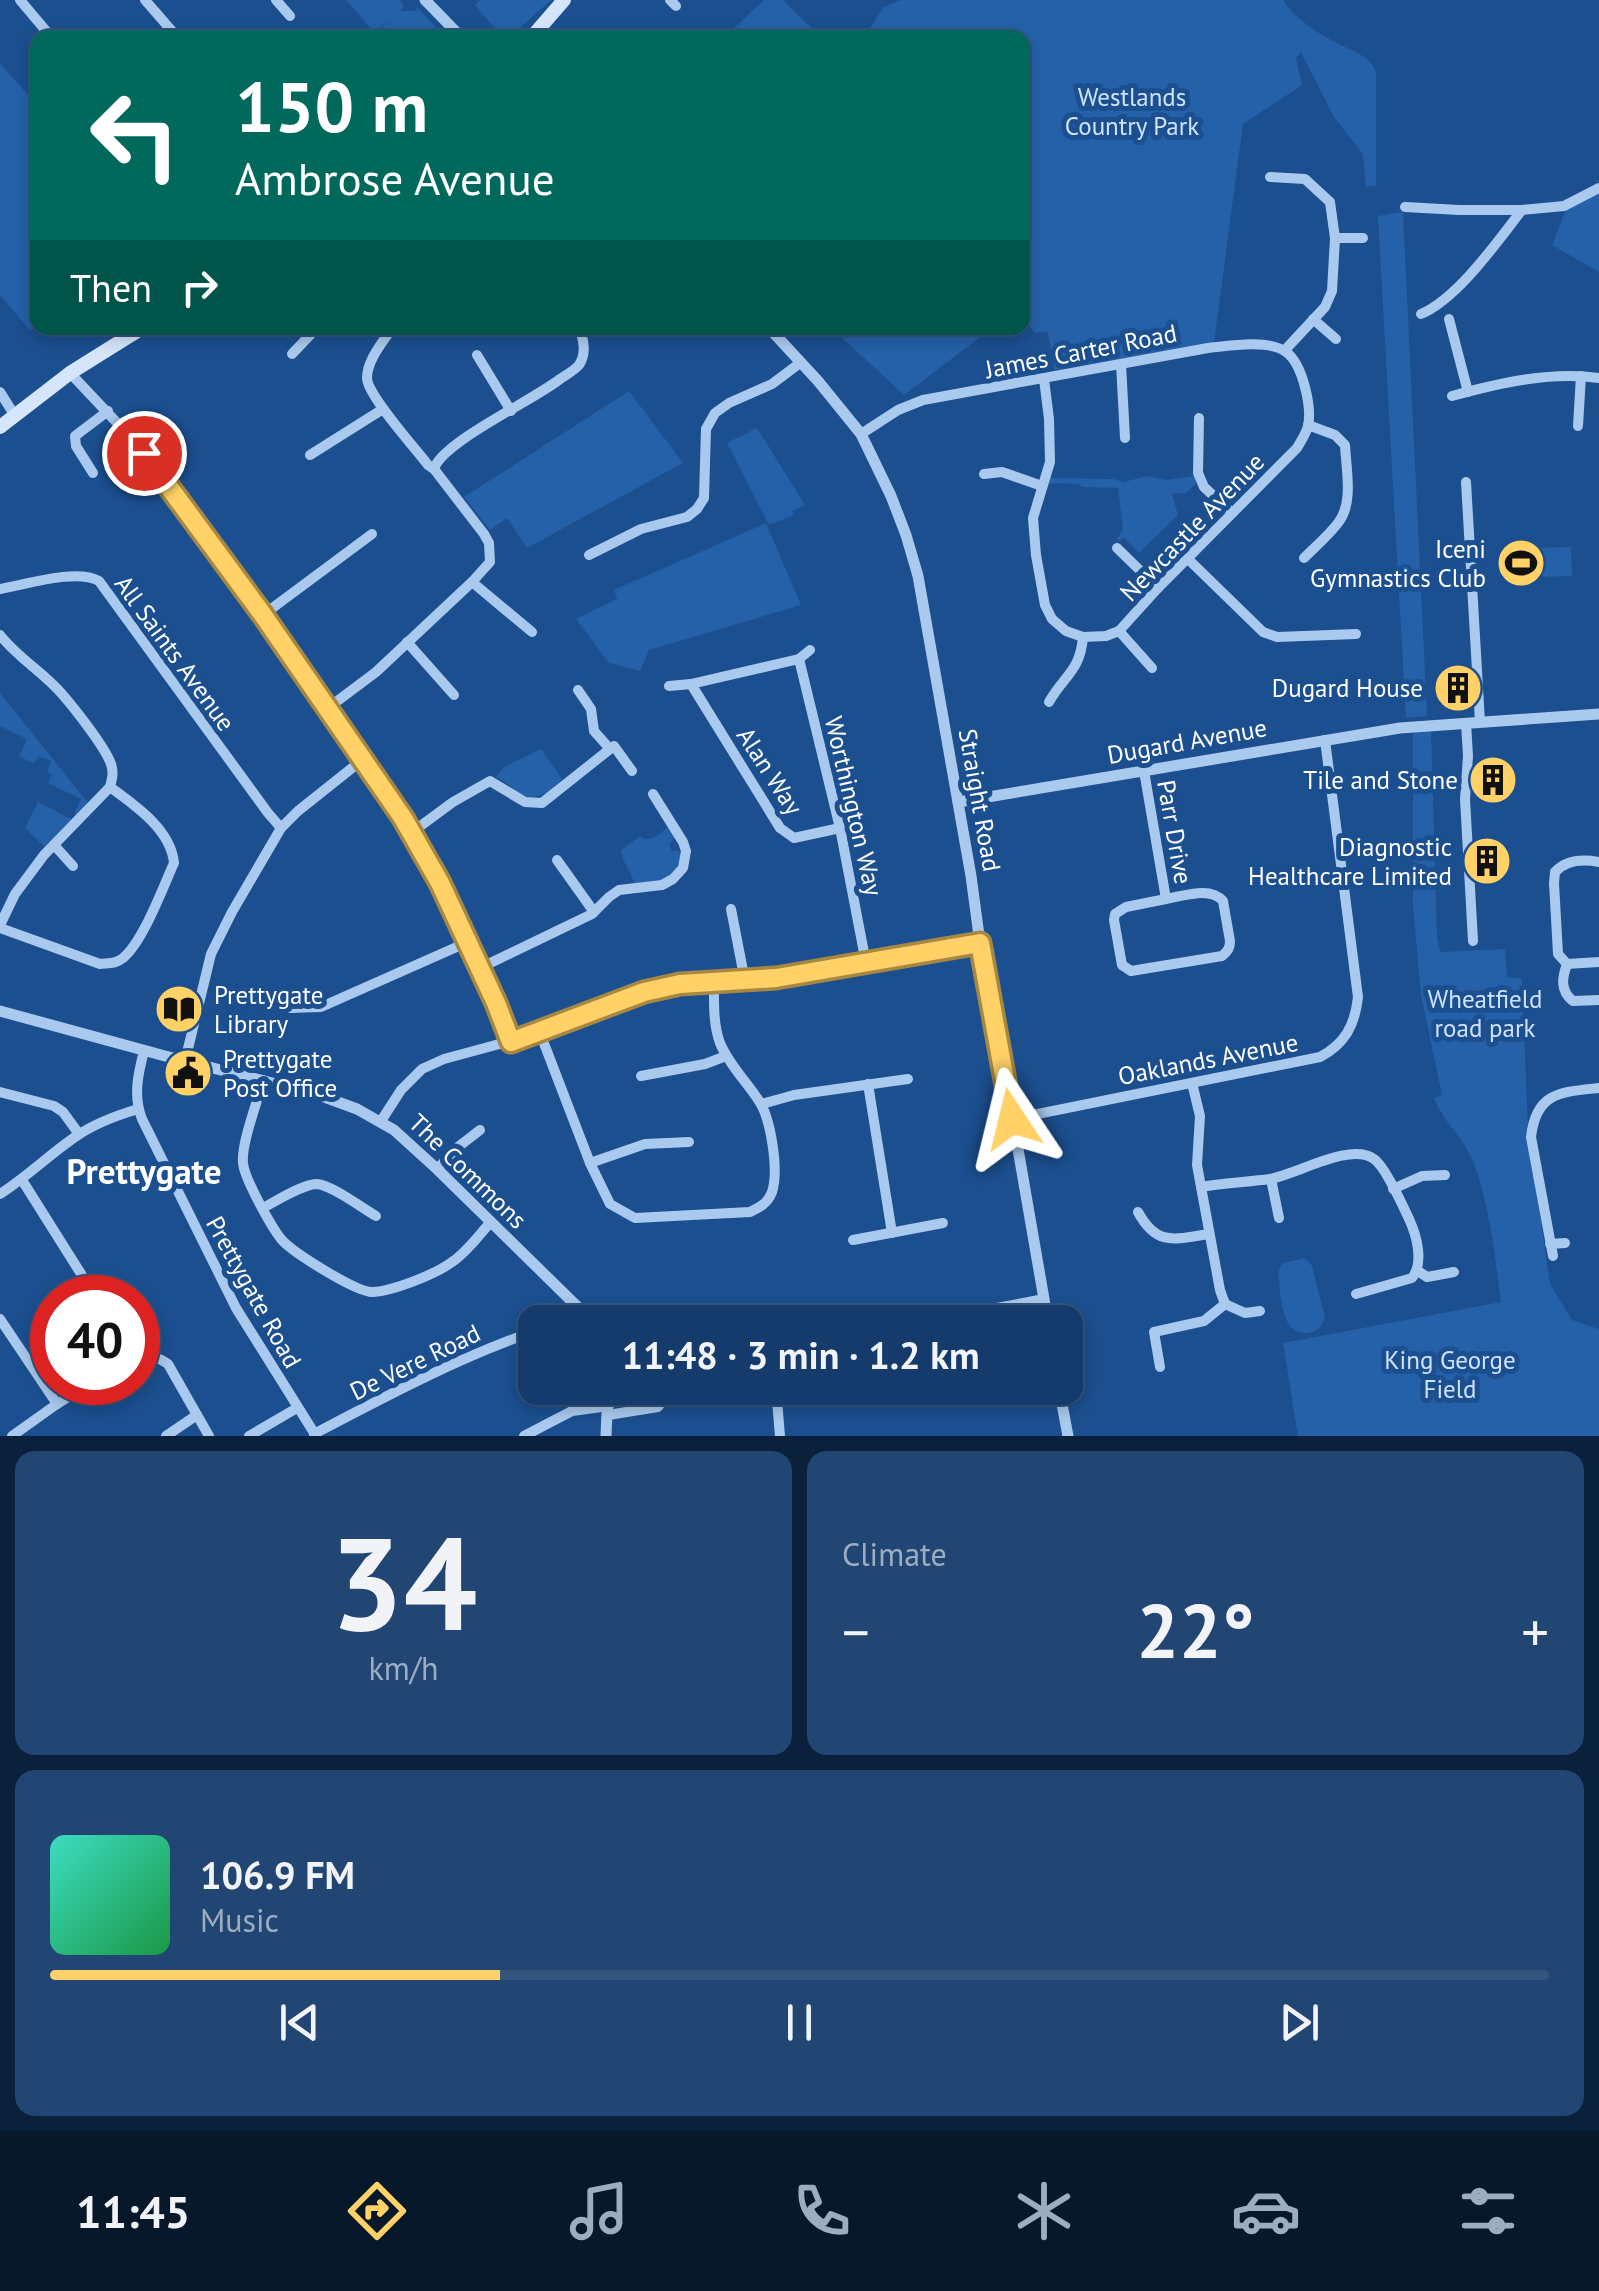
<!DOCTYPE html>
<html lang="en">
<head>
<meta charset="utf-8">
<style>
  :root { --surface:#143b6b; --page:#214673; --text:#f1f3f6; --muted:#9dadc1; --line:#33557e; --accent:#ffd166 }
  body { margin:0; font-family:"PT Sans",sans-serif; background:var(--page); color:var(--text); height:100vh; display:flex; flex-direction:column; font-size:38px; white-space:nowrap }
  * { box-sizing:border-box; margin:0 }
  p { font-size:32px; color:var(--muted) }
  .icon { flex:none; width:55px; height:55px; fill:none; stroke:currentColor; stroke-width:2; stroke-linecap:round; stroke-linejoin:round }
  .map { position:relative; height:1436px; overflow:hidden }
  .side { display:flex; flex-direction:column; gap:15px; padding:15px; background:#0b203b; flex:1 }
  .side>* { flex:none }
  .guide { position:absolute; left:30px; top:30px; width:1000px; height:305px; border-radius:20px; box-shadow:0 5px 15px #0003,0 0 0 2px var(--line); background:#00695c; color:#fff; overflow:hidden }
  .speed { position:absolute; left:30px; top:1275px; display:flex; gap:20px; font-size:50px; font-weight:700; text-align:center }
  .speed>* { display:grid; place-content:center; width:130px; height:130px; border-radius:50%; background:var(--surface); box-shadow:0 5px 15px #0003,0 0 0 2px var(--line); line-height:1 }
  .speed .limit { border:15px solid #d22; background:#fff; color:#111 }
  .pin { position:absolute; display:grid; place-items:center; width:85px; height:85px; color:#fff; margin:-42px; border:5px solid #fff; border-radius:50%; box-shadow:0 2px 10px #0007 }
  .me { position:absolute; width:110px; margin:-55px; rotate:350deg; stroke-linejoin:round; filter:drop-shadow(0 0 8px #0008) }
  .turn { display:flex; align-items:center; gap:35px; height:210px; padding:0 40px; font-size:45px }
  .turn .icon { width:130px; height:130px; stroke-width:2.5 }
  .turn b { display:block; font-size:70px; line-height:85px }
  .then { display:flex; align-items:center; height:95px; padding:0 40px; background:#0003; gap:20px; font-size:38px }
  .big { font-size:75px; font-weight:700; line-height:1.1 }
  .side .card { flex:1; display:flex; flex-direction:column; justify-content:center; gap:15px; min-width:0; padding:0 35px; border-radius:20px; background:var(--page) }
  .side .dial { align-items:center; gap:0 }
  .dial b { font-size:130px; line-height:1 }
  .song { display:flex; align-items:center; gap:30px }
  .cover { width:120px; height:120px; border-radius:15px; background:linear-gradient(135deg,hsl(170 70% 55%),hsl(140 70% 35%)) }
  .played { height:10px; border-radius:5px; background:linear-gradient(90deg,var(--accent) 30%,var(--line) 30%) }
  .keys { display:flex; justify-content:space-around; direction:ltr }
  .heat { display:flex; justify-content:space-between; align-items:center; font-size:55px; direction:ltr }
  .side .tiles { flex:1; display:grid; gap:15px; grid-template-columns:1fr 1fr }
  .card:last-child { grid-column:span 2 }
  .trip { position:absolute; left:518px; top:1305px; width:565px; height:100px; border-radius:20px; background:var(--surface); box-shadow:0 5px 15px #0003,0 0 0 2px var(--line); font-weight:700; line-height:100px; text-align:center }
  .tab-bar { display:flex; height:160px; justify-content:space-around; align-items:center; background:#08182b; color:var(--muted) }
  .tab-bar .icon { width:70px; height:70px }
  .tab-bar .active { color:var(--accent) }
  .tab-bar b { font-size:45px; color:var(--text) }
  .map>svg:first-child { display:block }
  .green { fill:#2461a8 }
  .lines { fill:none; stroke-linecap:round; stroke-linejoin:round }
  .minor { stroke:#a9c9ee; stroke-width:10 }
  .tertiary { stroke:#a9c9ee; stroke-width:11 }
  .secondary { stroke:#d6e6fa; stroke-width:14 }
  .route-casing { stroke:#a68842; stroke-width:25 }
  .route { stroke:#ffd166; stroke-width:18 }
  .labels { text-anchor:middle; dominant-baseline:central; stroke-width:10; stroke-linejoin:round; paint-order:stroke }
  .park-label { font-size:25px; fill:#cfe3fa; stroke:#1b4f8f }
  .street-label { font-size:25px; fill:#fff; stroke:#1b4f8f }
  .poi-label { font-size:25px; fill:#fff; stroke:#1b4f8f; text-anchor:end }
  .district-label { font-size:35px; font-weight:bold; fill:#fff; stroke:#1b4f8f }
</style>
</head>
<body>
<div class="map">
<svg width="1599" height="1436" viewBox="0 0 1599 1436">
  <rect width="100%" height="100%" fill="#1b4f8f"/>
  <g class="green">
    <path d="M346,0H399L404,6L401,11H414L418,8L445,37H378L380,29L391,19L374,32Z"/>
    <path d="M480,0H551L509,38L502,37L475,5Z"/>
    <path d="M764,0H783L821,37H724Z"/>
    <path d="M900,0H1283C1295,19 1319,34 1339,44C1354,52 1369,55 1376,72V186L1366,187L1363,154L1334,117L1301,52L1296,58L1302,85L1243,124L1214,343L1054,370L1048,332L1035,333L1023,317L1022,38H863L884,7Z"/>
    <path d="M0,63L37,105L38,325L30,330L0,295Z"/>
    <path d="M1599,192V272L1552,245L1566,209Z"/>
    <path d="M1403,212L1427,716L1406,718L1378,216Z"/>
    <path d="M839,328H992L904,395L836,332Z"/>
    <path d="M629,391L683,463L527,548L507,518L490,530L464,497Z"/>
    <path d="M757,428L805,505L792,511L794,515L769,525L727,443Z"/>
    <path d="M1147,476L1166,480L1195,476L1196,483L1186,493L1172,494L1178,515L1139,553L1123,537L1119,541L1117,539L1123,529L1118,488L1082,487L1079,484L1048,483L1049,478L1113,479L1124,482Z"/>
    <path d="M766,523L801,605L649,650L640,671L609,663L576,619L617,599L614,590Z"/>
    <path d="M1571,547L1572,576L1532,577L1531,548Z"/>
    <path d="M0,693L89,804L77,816L74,814L81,799L48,783L52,775L47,772L51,761L38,756L34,764L19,756L27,739L0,726Z"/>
    <path d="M1431,728L1437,937L1440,952L1505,949L1507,977L1522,979L1528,1129L1550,1284L1572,1320L1599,1329V1436H1298L1283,1343L1501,1302C1495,1257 1490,1207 1474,1164C1465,1139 1443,1122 1434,1098L1442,1095L1421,995L1413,906V731Z"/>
    <path d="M541,749L562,779C551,792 534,804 517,792C509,787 506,781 496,777L504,767Z"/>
    <path d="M38,802L73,820L46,848L25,828Z"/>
    <path d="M669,826L675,838L669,844L672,851L677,850L682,854L679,866L668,879L634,884C632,871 621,862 621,850L640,836C650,845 660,833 669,826Z"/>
    <path d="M1305,1258L1312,1266L1325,1317C1322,1326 1319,1331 1308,1333C1279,1336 1281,1290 1278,1271L1283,1263Z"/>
  </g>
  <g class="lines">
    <g class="minor">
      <path d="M20,0L52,38"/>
      <path d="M145,0L178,38"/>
      <path d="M276,0L290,16"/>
      <path d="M670,0L676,6"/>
      <path d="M1270,177L1305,179L1330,202L1335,238L1332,291L1325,307L1285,350"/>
      <path d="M1405,207L1459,210H1522"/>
      <path d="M1335,238H1363"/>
      <path d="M1421,314C1458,298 1497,242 1522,210L1564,206L1599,188"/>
      <path d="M1313,319L1336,339"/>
      <path d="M1449,319L1468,392"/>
      <path d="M392,328C383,342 367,360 367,378C367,395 416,449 428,465L434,469"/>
      <path d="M292,354L312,333L314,328"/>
      <path d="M477,355L511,411"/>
      <path d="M1121,364L1125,438"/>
      <path d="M70,373L137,444L162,476L211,547L263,615L403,818L440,883L496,1003L511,1042"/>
      <path d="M0,392L15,416"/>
      <path d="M1452,396C1499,383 1551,371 1599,378"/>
      <path d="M1199,418L1198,473L1204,487L1232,513"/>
      <path d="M1578,426L1581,376"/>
      <path d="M861,434L898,410L923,400L1208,348C1228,346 1269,339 1286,352C1303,364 1312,408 1308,426C1306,434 1301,441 1297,448L1158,588L1119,631L1106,636L1083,637L1066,631L1052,619L1045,605L1036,555L1033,518L1050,462L1049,419L1044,379"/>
      <path d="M310,455L383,409"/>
      <path d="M93,473L76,446L75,436L108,411"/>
      <path d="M984,474L1002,472L1042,486"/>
      <path d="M1466,482L1480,722"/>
      <path d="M1117,548L1158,588"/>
      <path d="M589,555L641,529L687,517L697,509L704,498L706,429L715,413L729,403L772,384L800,363"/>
      <path d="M1304,558C1315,547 1328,536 1338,523C1354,503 1346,469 1345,445L1335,435L1308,425"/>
      <path d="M1188,559L1263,632L1277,637L1356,634"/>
      <path d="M472,582L532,632"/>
      <path d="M0,589C25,585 76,568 99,581L268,813L281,828"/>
      <path d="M263,615L372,534"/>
      <path d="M1119,631L1152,668"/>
      <path d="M0,635C18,658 43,672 62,694C75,709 105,747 111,764C114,773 112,779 110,787L44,855L15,894L0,925"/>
      <path d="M407,642L454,695"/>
      <path d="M799,659L840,828L866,963"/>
      <path d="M691,684L780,828L794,838L840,828"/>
      <path d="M669,686L691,684L799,659L810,650"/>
      <path d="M1049,702C1064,675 1080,672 1083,637"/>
      <path d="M328,708L376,672L472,582L490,562L489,543L484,534L434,469C442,442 534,400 560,379C566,375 575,370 579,365C587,353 584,340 579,328"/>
      <path d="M1466,723L1468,756L1465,799L1473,941"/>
      <path d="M614,746L632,771"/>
      <path d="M1144,771L1166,899C1184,896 1210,886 1223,901L1230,941C1230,948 1228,951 1222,956L1131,971L1122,965L1114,920L1115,914L1126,907L1166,899"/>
      <path d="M411,833L453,802L490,781L525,802L542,803L610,749L594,731L591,709L578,690"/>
      <path d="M54,845L73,866"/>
      <path d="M557,860L594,912"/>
      <path d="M1599,862C1583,859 1566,860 1555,872L1554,883L1558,954L1567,964C1562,978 1560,991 1573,1001L1599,1000"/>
      <path d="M731,909L745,981"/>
      <path d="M0,928L100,964C109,963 116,964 123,958C143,942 163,887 174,863C171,830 136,806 110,787"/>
      <path d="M1567,964L1599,962"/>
      <path d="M480,968L592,914L609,897L619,890L662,885L673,879L683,868L686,851L683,842L653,794"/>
      <path d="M289,1008L321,1007L468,942"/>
      <path d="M540,1033L590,1163L610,1204L635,1218L750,1212C760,1207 768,1203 772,1192C779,1171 771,1119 759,1101C747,1082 729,1065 720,1043C713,1024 714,1002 714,982"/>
      <path d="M144,1051C138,1074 133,1096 142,1119L236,1308L316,1436"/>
      <path d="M185,1061L211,954L232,912L281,828L298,811L362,760"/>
      <path d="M641,1076L705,1064L726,1056"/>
      <path d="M263,1080C258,1100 241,1144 243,1163C244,1178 271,1226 281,1239C292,1252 357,1293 373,1292C393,1291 436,1274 452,1262C467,1252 478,1236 490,1223"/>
      <path d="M868,1084L892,1233"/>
      <path d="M0,1092L54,1106L63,1112L79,1134"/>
      <path d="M762,1104L794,1095L908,1079"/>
      <path d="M1013,1119L1320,1057C1345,1044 1355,1025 1358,997L1325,740"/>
      <path d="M381,1121L401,1090L422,1069L444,1059L540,1033L616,1001L644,992L680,984L776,978L980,943"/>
      <path d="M590,1163L645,1144L689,1142"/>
      <path d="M437,1169L458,1147L480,1130"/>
      <path d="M1271,1179L1279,1218"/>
      <path d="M22,1180L83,1277"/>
      <path d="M1201,1187C1224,1183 1247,1182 1270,1179C1298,1174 1350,1142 1374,1159C1385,1166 1403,1206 1409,1219C1417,1236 1424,1263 1412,1278L1356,1294"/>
      <path d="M1393,1189L1422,1176L1445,1175"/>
      <path d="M0,1194C28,1176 51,1153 78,1135C96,1123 118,1115 138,1109"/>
      <path d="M263,1208C276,1201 303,1184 317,1184C332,1185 362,1208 376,1216"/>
      <path d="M1138,1212C1157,1247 1175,1239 1209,1234"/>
      <path d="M853,1240L943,1223"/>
      <path d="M1550,1244L1565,1243"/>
      <path d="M1553,1256L1531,1137C1536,1092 1561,1092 1599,1088"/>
      <path d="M1418,1271L1427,1277L1454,1272"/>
      <path d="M1225,1304L1245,1313L1260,1311"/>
      <path d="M0,1319L57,1404"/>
      <path d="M561,1322L573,1317L580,1310"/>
      <path d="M962,1322L979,1319L997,1308L1044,1299"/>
      <path d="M138,1357C150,1355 158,1357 168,1364L209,1436"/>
      <path d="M1160,1367L1154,1332L1204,1321L1225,1304L1220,1290L1197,1165L1200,1116L1192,1083"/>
      <path d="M776,1388L780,1436"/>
      <path d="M608,1415L658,1407L665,1397V1388"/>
      <path d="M314,1434C386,1396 458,1358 535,1331"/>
      <path d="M12,1436L57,1404L92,1382"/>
      <path d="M166,1436L197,1415"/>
      <path d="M249,1436L297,1408"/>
      <path d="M524,1436L572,1411L609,1406"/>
    </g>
    <g class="tertiary">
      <path d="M425,0L462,38"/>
      <path d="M769,328L818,381L861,434L891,496L906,535L918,576L971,876L980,943L984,953L1048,1322"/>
      <path d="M958,802L1400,728L1599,714"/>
      <path d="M0,1011L165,1056L316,1094L357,1109L394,1130L437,1169L593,1322"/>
      <path d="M1059,1388L1068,1436"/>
      <path d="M606,1436L608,1388"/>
    </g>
    <g class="secondary">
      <path d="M531,38L564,0"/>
      <path d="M0,427L70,373L142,328"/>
    </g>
  </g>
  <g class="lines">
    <g class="route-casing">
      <path id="route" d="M144,453L263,615L403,818L440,883L496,1003L511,1042L644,992L680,984L776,978L980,943L1012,1119"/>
    </g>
    <use href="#route" class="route"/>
  </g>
  <defs>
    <g id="stadium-disc" transform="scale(2.5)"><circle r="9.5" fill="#ffd166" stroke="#1b4f8f"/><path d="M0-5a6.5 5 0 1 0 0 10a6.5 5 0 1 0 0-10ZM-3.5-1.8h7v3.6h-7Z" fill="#111"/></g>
    <g id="building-disc" transform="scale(2.5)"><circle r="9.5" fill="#ffd166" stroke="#1b4f8f"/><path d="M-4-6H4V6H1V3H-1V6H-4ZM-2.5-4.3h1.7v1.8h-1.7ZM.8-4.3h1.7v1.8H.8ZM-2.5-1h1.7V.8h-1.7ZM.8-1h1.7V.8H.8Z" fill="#111"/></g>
    <g id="library-disc" transform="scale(2.5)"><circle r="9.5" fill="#ffd166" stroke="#1b4f8f"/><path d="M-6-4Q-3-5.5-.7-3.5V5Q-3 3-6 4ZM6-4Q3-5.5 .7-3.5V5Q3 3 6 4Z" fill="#111"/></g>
    <g id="civic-disc" transform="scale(2.5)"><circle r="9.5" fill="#ffd166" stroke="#1b4f8f"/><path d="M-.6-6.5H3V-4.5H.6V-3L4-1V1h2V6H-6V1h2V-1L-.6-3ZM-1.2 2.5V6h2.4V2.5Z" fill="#111"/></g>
  </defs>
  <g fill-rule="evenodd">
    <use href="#stadium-disc" x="1521" y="563"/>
    <use href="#building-disc" x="1458" y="688"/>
    <use href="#building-disc" x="1493" y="780"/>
    <use href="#building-disc" x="1487" y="861"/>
    <use href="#library-disc" x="179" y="1009"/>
    <use href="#civic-disc" x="188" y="1073"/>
  </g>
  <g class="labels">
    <g class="park-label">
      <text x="1132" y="97">Westlands<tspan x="1132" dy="29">Country Park</tspan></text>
      <text x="1485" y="999">Wheatfield<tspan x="1485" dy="29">road park</tspan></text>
      <text x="1450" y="1360">King George<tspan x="1450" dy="29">Field</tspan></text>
    </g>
    <g class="street-label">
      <text transform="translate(1081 351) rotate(-11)">James Carter Road</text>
      <text transform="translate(1192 527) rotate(-46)">Newcastle Avenue</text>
      <text transform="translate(175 653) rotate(54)">All Saints Avenue</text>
      <text transform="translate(1187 741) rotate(-10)">Dugard Avenue</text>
      <text transform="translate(770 771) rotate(57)">Alan Way</text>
      <text transform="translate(980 800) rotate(80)">Straight Road</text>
      <text transform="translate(854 806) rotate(77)">Worthington Way</text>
      <text transform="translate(1175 832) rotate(80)">Parr Drive</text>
      <text transform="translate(1208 1059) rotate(-11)">Oaklands Avenue</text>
      <text transform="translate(468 1171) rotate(44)">The Commons</text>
      <text transform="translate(254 1292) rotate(61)">Prettygate Road</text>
      <text transform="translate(415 1362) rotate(-26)">De Vere Road</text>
    </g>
    <g class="poi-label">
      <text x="1486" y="549">Iceni<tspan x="1486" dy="29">Gymnastics Club</tspan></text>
      <text x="1423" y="688">Dugard House</text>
      <text x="1458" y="780">Tile and Stone</text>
      <text x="1452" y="847">Diagnostic<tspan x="1452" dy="29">Healthcare Limited</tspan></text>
      <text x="214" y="995" text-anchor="start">Prettygate<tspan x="214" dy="29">Library</tspan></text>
      <text x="223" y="1059" text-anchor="start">Prettygate<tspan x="223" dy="29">Post Office</tspan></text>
    </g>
    <g class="district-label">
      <text x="144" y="1171">Prettygate</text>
    </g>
  </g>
</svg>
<div class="speed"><div class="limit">40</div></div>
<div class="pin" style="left:144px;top:453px;background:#d93025"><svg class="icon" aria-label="arrive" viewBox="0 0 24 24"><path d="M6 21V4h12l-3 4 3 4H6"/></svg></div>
<svg class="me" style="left:1012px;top:1119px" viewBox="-20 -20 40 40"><path d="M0-17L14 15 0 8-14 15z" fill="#ffd166" stroke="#fff" stroke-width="4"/></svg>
<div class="trip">11:48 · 3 min · 1.2 km</div>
<div class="guide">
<div class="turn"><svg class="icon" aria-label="left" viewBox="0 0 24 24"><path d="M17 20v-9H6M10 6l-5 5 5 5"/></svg><div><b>150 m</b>Ambrose Avenue</div></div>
<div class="then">Then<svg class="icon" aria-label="right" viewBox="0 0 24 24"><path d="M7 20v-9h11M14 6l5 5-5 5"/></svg></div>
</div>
</div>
<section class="side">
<div class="tiles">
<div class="card dial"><b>34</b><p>km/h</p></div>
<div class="card"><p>Climate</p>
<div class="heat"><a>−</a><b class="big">22°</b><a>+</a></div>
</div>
<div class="card">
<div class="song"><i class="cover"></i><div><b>106.9 FM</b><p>Music</p></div></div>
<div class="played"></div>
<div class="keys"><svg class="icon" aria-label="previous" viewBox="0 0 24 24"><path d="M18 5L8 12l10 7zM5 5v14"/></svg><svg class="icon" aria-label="pause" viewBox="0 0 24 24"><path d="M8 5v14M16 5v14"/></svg><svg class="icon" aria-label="next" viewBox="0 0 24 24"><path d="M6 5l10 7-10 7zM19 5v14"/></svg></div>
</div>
</div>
</section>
<nav class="tab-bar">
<b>11:45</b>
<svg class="icon active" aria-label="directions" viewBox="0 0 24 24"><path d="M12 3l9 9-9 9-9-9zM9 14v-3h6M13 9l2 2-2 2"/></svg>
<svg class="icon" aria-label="music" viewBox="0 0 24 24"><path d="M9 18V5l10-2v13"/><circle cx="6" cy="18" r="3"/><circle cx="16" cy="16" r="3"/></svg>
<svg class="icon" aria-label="phone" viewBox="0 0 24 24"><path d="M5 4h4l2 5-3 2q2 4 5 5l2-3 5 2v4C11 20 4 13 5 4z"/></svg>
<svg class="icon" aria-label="climate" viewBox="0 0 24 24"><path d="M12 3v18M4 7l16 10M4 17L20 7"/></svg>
<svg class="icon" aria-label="car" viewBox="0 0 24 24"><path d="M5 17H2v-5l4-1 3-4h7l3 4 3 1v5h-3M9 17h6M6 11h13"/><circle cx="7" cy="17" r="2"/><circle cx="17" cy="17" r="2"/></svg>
<svg class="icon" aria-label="filters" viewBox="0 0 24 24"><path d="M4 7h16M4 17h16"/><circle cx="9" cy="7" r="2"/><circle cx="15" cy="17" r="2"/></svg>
</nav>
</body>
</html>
